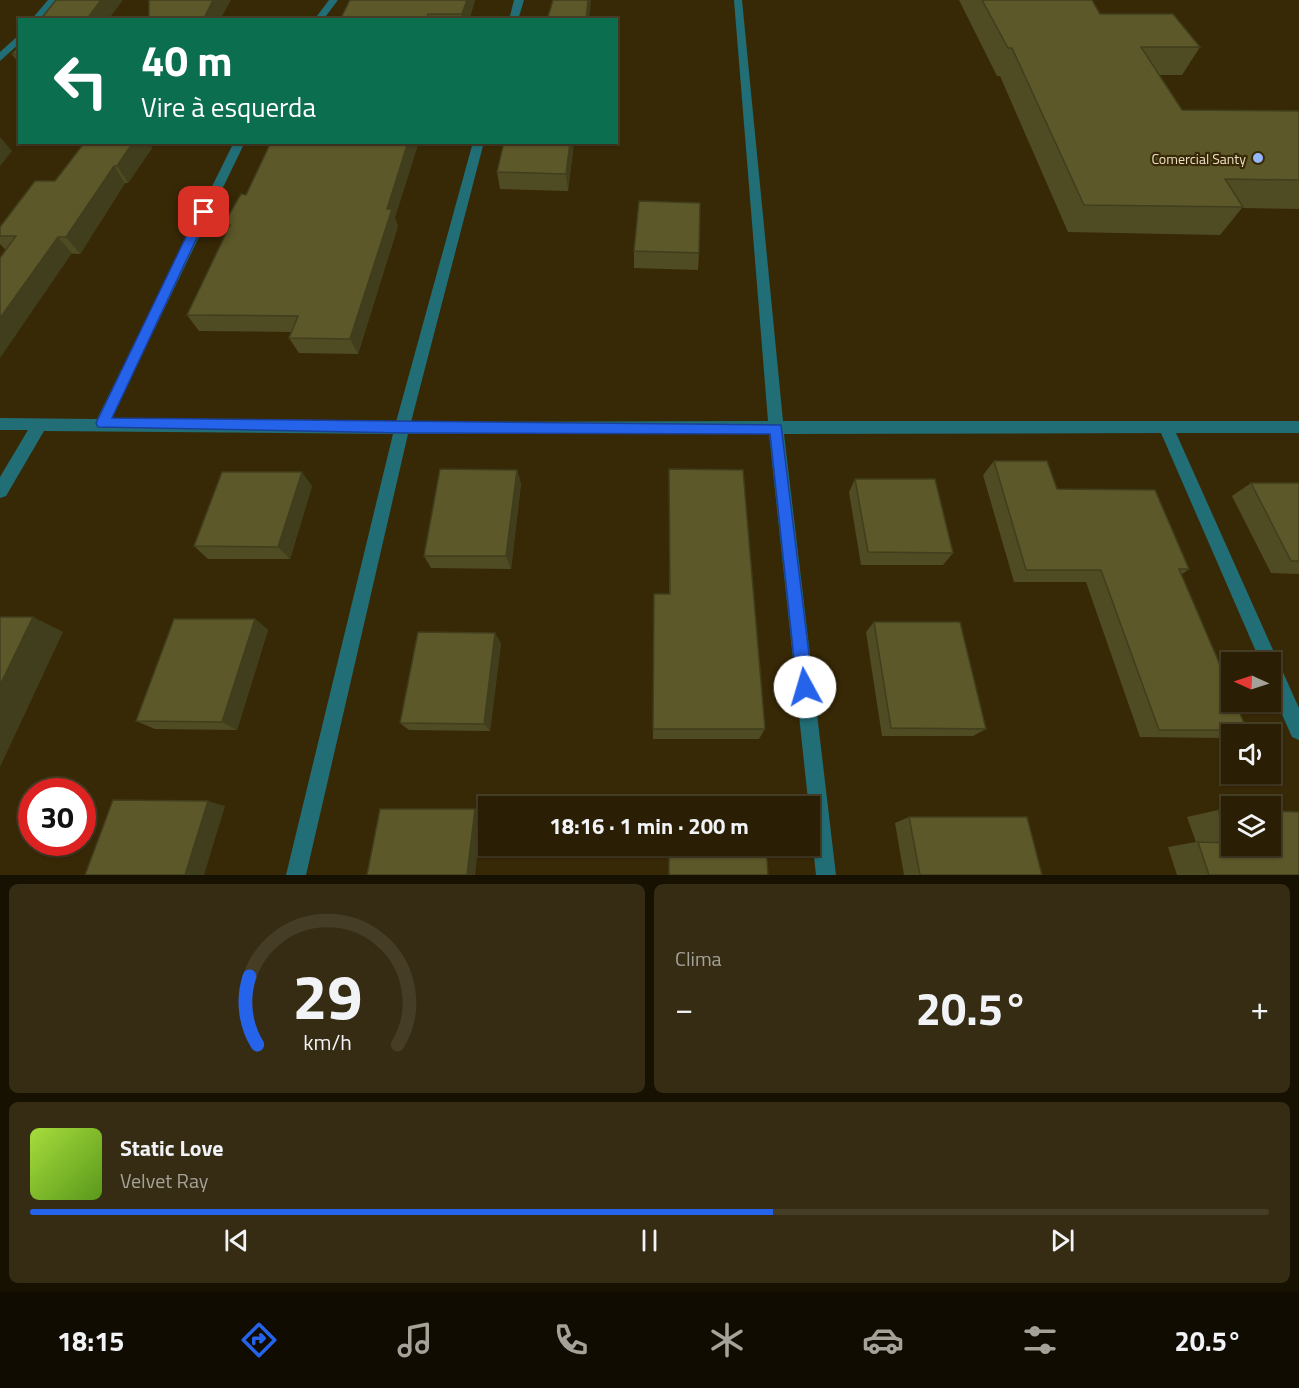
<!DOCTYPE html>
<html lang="pt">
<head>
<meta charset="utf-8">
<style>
  :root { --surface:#2a1f04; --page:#362c13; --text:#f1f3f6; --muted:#a5a29a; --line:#463d26; --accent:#2563eb }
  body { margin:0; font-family:"Titillium Web",sans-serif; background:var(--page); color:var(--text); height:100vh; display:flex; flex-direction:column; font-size:22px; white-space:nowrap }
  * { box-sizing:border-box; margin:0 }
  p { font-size:20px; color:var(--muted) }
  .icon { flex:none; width:33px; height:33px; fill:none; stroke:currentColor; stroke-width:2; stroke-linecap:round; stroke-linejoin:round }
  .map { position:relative; height:875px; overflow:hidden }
  .details { display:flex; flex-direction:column; gap:9px; padding:9px; background:#171102; flex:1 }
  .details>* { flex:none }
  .banner { position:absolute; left:18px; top:18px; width:600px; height:126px; border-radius:0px; box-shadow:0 2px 4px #0004,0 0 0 2px var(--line); background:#0b6e4f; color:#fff; overflow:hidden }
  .needle { width:39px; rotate:273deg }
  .tools { position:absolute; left:1221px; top:652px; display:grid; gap:12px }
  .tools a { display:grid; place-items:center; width:60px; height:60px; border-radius:0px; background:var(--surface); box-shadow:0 2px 4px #0004,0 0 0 2px var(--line); font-size:30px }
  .speed { position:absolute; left:18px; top:778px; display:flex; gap:12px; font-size:30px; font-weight:700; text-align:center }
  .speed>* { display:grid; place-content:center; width:78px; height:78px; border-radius:50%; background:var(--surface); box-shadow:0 2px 4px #0004,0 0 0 2px var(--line); line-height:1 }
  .speed .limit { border:9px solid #d22; background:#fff; color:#111 }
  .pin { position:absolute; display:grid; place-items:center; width:51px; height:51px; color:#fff; margin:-26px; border-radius:12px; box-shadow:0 3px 9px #0006 }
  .me { position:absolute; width:66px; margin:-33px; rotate:354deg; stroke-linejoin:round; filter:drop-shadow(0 0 4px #0008) }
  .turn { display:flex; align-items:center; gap:21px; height:126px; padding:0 24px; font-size:27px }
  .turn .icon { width:78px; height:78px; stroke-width:2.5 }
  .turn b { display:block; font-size:42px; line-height:51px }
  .big { font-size:45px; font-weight:700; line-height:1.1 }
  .details .card { flex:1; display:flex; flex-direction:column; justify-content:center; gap:9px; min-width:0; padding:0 21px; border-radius:9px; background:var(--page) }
  .details .dial { align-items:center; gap:0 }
  .dial svg { height:156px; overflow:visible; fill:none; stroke:var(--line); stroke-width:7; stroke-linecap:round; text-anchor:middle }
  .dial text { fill:var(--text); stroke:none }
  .song { display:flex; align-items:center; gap:18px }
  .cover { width:72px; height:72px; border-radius:9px; background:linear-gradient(135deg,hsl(80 70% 55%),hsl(90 70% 35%)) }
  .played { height:6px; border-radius:3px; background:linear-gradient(90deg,var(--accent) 60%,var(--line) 60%) }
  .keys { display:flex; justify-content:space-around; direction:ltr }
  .heat { display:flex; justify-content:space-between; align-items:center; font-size:33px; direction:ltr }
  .details .tiles { flex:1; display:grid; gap:9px; grid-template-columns:1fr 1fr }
  .card:last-child { grid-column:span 2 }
  .trip { position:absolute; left:478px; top:796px; width:342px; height:60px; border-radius:0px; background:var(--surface); box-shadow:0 2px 4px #0004,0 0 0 2px var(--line); font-weight:700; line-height:60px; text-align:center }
  .menu { display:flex; height:96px; justify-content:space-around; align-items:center; background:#110c02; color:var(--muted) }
  .menu .icon { width:42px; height:42px }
  .menu .on { color:var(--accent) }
  .menu b { font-size:27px; color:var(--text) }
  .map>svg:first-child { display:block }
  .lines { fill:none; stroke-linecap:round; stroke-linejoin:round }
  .minor { fill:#216e76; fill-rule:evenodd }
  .wall { fill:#4f4c23 }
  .shaded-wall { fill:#403e1d }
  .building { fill:#5c5829; stroke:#403e1d; stroke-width:1.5 }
  .route { fill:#2563eb; stroke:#184099; stroke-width:1.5 }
  .poi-dot { fill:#95b6fd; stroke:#382906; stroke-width:2 }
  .labels { text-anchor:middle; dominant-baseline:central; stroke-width:4.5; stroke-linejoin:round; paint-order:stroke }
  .far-poi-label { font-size:14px; fill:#eadfc7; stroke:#382906; text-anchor:end }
</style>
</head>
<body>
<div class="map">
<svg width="1299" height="875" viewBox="0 0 1299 875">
  <rect width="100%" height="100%" fill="#382906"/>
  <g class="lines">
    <g class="minor">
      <path d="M48,0H58L40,20H31Z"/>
      <path d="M329,0H338L323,20H314Z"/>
      <path d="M514,0H524L518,20H509Z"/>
      <path d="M734,0H742L783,421H1299V433H1176L1299,708V740L1292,737L1270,687V663H1261L1161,433L784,434L836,875H816L769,434H408L306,875H286L393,434L44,431L6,496L0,498V477L28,430H0V418L97,419L234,142H245L111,419L396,422L473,142H484L411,422L768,421Z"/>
      <path d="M20,34V43L0,61V52Z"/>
    </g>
  </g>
  <g class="wall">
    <path d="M475,0L469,20H340Z"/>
    <path d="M959,0H1092L1100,14L1200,47L1182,75H1159L1182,110L1299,111V209L1242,208L1220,235L1068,232L1000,76H997Z"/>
    <path d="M20,45V65L12,54Z"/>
    <path d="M85,142H148L152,148L128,183H125L80,254L6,250L0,244V227L55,181Z"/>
    <path d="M504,142H574L568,191L500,189L497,172Z"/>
    <path d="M246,195L395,218L398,226L358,354L299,353L289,338L292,332L199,331L187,315L227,232L223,225Z"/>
    <path d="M634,251L699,253L698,270L634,268Z"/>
    <path d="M994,461L1057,489L1189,569L1181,575L1247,730L1225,738L1140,737L1086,582H1014L983,475Z"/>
    <path d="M669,469L765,729L759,739H653L654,594H669Z"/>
    <path d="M517,470L521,484L511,569L431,568L424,556Z"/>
    <path d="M855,479L953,553L943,565H861L849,492Z"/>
    <path d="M1251,483H1299V574L1271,573L1232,496Z"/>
    <path d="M312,486L290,559H208L194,546Z"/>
    <path d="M255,619L268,630L237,730L155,729L136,721Z"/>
    <path d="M874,622L986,729L973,736H882L866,632Z"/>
    <path d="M501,643L490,731L409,730L400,723Z"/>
    <path d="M1218,810L1299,875H1177L1168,847L1196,842L1187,817Z"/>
    <path d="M909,817L1042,875H904L895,823Z"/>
  </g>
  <g class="shaded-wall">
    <path d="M101,0H123L108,20H86Z"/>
    <path d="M213,0H231L220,20H203Z"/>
    <path d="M467,0H475L469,20H463L462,14Z"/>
    <path d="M588,0H591L589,20H586Z"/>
    <path d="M0,137L12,151L0,166Z"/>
    <path d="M133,142H148L152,148L128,183L117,166Z"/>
    <path d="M408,142H419L395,218L398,226L358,354L350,339L387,209Z"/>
    <path d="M570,142H574L568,191L566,174Z"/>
    <path d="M114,166L125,183L80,254L66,237Z"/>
    <path d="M58,237L72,253L0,358V318Z"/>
    <path d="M517,470L521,484L511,569L506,556Z"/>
    <path d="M302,472L312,486L290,559L278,547Z"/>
    <path d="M33,617L63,632L0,767V685Z"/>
    <path d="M255,619L268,630L237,730L222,722Z"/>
    <path d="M495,633L501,643L490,731L484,724Z"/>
    <path d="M208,801L225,806L204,875H185Z"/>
    <path d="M475,809L482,814L475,875H467Z"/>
  </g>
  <g class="building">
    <path d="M56,0H101L86,20H40Z"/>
    <path d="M149,0H213L203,20H149Z"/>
    <path d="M350,0H467L462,14H428L426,20H340Z"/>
    <path d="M553,0H588L586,20H547Z"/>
    <path d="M982,0H1092L1100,14H1173L1200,47H1141L1182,110L1299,111V180L1225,179L1243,207L1084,205L1012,48H1008Z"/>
    <path d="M20,45V54H12Z"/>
    <path d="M85,142H133L117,166H114L66,237H58L0,318V258L16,236H0V227L35,181H55Z"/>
    <path d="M271,142H408L387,209H392L350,339L289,338L298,316L187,315L230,225H223L241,194L246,195Z"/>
    <path d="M504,142H570L566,174L497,172Z"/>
    <path d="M639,201L700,203L699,253L634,251Z"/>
    <path d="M994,461H1047L1057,489L1155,490L1189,569H1179L1232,693V702H1235L1247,730H1159L1101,570H1026Z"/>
    <path d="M440,469L517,470L506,556H424Z"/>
    <path d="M669,469L743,470L765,729H653L654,594H670Z"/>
    <path d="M222,472H302L278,547L194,546Z"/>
    <path d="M855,479H935L953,553L868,552Z"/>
    <path d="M1251,483H1299V561H1291Z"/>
    <path d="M0,617H33L0,685Z"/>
    <path d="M174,619H255L222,722L136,721Z"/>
    <path d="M874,622H960L986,729L891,728Z"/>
    <path d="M418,632L495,633L484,724L400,723Z"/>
    <path d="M113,800L208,801L185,875H85Z"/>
    <path d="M380,809H475L467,875H367Z"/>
    <path d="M1218,810H1232V846H1270V811L1299,812V875H1209L1198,842L1230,843Z"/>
    <path d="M909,817H1027L1042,875H920Z"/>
    <path d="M669,846H766L768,875H669Z"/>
  </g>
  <path class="route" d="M204,209L209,212L112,418L781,425L813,687L811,693L805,695L799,693L797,687L770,434L402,433L98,427L96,423L198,212Z"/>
  <circle class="poi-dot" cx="1258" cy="158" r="6"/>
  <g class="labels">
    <g class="far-poi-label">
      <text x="1246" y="158">Comercial Santy</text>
    </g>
  </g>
</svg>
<div class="tools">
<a><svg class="needle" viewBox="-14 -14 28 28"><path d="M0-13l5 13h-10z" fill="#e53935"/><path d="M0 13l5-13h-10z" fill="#a5a29a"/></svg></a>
<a><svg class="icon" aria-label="sound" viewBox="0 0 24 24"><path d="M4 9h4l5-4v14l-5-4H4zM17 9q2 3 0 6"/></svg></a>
<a><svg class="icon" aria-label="layers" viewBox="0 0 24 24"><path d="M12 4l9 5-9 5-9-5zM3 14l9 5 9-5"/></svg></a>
</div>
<div class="speed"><div class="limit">30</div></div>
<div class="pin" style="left:204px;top:212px;background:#d93025"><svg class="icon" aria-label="arrive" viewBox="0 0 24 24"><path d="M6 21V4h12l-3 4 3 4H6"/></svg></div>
<svg class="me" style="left:805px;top:687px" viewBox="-20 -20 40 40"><circle r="19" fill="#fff"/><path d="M0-13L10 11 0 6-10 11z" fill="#2563eb"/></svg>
<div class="trip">18:16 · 1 min · 200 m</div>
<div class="banner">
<div class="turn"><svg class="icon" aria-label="left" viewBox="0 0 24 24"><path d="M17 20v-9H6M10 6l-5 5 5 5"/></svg><div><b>40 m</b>Vire à esquerda</div></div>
</div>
</div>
<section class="details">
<div class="tiles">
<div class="card dial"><svg viewBox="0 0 100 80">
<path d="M14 69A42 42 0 1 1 86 69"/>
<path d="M14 69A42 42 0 0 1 10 34" stroke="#2563eb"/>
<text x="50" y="56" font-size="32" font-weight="700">29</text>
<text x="50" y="72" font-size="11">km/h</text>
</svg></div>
<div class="card"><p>Clima</p>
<div class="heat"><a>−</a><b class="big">20.5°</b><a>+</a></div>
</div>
<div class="card">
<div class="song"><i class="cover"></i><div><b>Static Love</b><p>Velvet Ray</p></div></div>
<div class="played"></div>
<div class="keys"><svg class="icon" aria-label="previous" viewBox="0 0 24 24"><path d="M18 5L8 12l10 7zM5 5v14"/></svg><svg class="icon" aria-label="pause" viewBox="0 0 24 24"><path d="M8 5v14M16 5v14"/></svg><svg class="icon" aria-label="next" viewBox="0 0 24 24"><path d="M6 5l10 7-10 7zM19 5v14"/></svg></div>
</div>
</div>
</section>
<nav class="menu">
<b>18:15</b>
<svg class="icon on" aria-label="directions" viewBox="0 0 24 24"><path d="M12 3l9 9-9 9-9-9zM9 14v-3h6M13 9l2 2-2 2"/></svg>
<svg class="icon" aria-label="music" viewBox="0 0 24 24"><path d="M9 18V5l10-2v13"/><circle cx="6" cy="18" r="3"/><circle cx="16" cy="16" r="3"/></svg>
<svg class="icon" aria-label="phone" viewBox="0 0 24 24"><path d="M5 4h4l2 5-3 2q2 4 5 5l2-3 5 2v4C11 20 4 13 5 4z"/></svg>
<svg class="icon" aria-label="climate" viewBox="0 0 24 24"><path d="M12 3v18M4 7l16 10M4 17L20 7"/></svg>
<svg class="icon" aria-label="car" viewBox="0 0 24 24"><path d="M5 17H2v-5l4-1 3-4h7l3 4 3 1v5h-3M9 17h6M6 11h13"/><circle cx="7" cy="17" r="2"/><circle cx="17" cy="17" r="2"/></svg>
<svg class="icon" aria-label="filters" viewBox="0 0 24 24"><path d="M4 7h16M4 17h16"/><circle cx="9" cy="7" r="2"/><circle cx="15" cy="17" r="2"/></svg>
<b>20.5°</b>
</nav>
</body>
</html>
